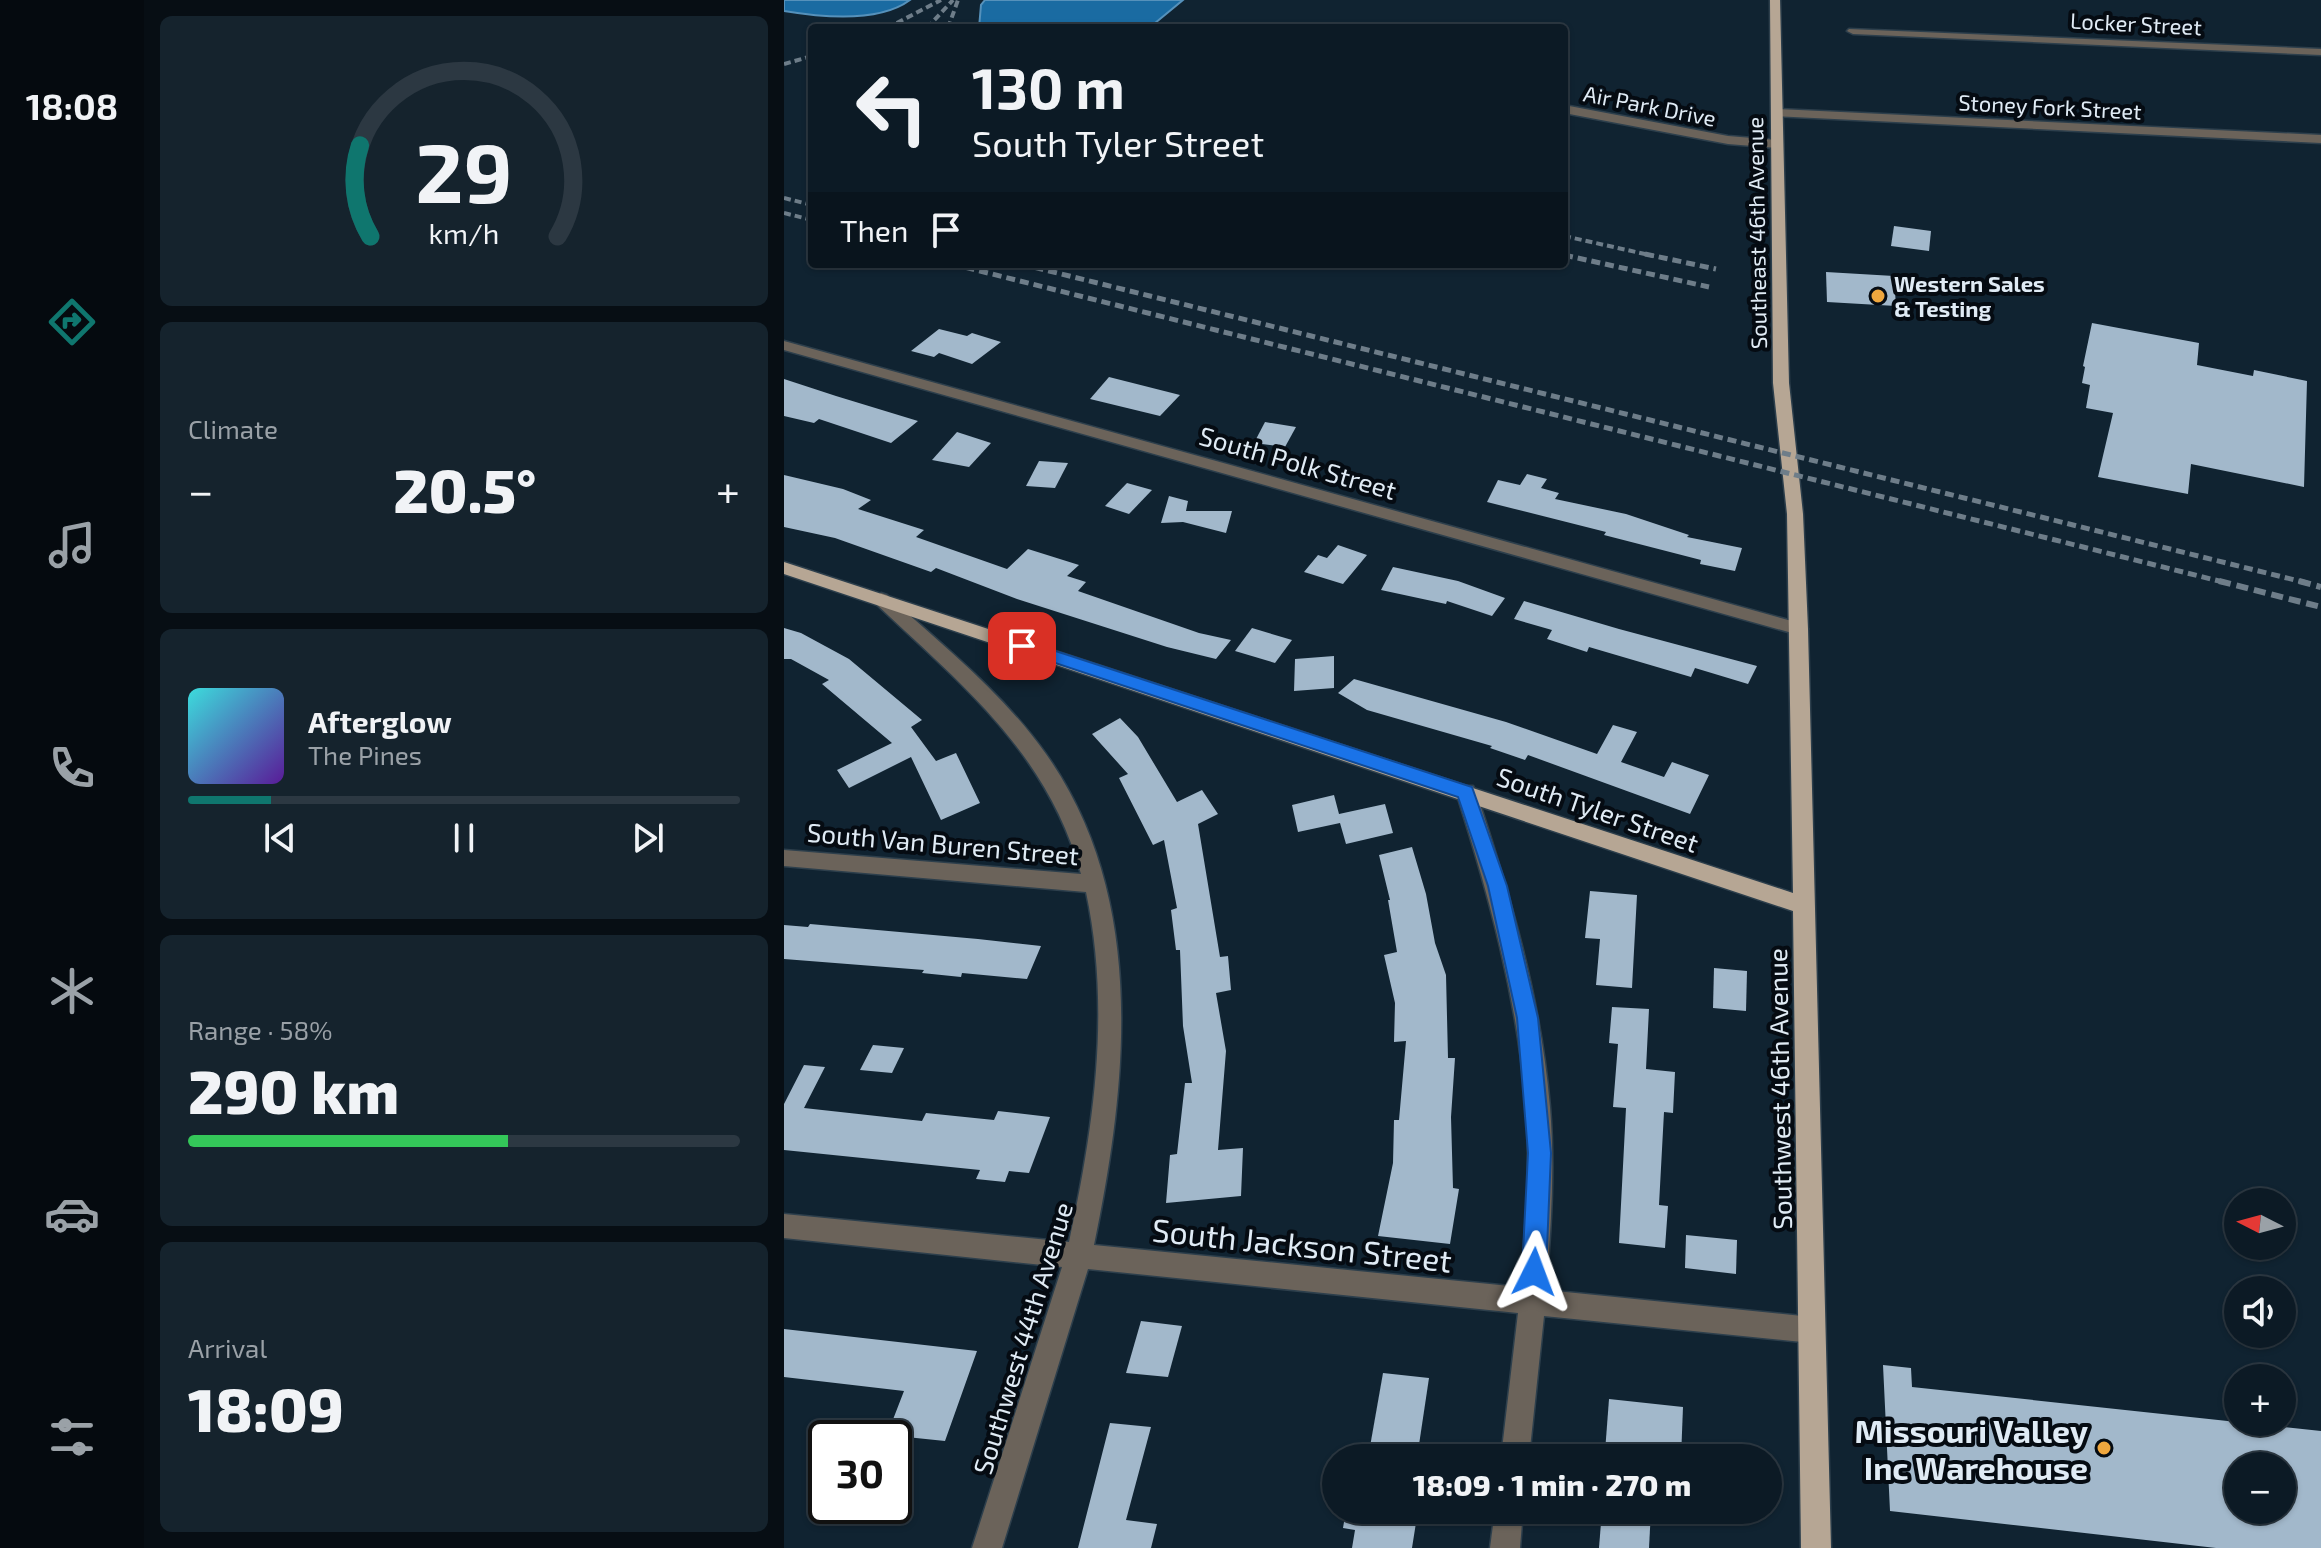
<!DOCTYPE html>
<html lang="en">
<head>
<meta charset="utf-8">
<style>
  :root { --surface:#0c1a25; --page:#15232d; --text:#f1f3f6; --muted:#9aa1a7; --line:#2c3842; --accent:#0f766e }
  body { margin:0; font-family:"Exo 2",sans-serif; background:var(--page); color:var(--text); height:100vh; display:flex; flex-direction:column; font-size:30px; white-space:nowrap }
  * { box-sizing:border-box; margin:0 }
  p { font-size:26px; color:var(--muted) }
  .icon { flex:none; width:44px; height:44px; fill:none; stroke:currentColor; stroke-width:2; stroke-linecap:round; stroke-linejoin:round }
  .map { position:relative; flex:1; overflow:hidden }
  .panel { display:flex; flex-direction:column; gap:16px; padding:16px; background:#070e14; width:640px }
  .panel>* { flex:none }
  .guide { position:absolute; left:24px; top:24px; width:760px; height:244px; border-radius:8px; box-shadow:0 2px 6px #0004,0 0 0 2px var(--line); background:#0c1a25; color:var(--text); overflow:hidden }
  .needle { width:52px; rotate:276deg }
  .fabs { position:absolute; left:1440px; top:1188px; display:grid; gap:16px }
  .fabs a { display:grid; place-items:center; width:72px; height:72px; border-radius:50%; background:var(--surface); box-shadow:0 2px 6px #0004,0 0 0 2px var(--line); font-size:40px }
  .speed { position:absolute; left:24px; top:1420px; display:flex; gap:16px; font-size:40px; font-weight:700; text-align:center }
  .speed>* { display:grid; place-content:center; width:104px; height:104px; border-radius:50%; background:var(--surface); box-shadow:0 2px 6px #0004,0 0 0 2px var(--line); line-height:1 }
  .speed .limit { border:4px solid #111; border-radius:12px; background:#fff; color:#111 }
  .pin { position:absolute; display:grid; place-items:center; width:68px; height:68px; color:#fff; margin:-34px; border-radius:16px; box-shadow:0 4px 12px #0006 }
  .me { position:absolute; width:88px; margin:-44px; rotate:3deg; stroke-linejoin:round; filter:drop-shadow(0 0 6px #0008) }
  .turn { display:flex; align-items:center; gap:28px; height:168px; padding:0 32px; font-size:36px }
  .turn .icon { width:104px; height:104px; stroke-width:2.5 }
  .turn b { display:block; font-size:56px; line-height:68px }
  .then { display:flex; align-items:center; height:76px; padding:0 32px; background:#0003; gap:16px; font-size:30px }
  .big { font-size:60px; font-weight:800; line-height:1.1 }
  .panel .card { flex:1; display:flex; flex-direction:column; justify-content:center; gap:12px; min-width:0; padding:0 28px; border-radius:12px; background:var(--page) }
  .panel .dial { align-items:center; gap:0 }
  .dial svg { height:208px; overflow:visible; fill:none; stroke:var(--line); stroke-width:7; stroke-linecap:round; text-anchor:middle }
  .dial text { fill:var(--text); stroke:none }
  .song { display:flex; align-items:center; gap:24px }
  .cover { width:96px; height:96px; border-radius:12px; background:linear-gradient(135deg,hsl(180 70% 55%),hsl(270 70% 35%)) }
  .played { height:8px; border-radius:4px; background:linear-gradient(90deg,var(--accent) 15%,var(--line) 15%) }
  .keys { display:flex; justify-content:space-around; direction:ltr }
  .heat { display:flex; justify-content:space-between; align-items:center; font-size:44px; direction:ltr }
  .charge { height:12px; border-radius:6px; background:linear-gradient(90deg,#34c759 58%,var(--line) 0) }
  .trip { position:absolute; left:538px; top:1444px; width:460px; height:80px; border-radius:40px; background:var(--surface); box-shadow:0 2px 6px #0004,0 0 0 2px var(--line); font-weight:800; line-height:80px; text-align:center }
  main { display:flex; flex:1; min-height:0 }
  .menu { display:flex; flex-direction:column; width:144px; justify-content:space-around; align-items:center; background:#050a0f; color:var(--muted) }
  .menu .icon { width:56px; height:56px }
  .menu .on { color:var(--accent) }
  .menu b { font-size:36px; color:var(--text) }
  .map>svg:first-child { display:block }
  .water { fill:#1a6ba2; stroke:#5591bb; stroke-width:2 }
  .building { fill:#a2b8cb; fill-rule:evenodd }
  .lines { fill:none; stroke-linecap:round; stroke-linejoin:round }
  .minor-casing { stroke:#2d3f4c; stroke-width:3 }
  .major-casing { stroke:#2d3f4c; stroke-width:3 }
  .minor { fill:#6b635a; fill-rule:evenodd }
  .major { fill:#b6a694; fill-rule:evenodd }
  .rail-far2 { stroke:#6e7d89; stroke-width:4; stroke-dasharray:7 4; stroke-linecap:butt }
  .rail-far1 { stroke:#6e7d89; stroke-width:5; stroke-dasharray:9 5; stroke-linecap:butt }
  .rail { stroke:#6e7d89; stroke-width:6; stroke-dasharray:12 6; stroke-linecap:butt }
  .route { fill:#1a73e8; stroke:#114b97; stroke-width:2 }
  .poi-dot { fill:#efa73e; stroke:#050b12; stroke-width:3 }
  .labels { text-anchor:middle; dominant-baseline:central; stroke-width:8; stroke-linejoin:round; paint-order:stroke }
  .far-street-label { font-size:22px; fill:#e0ebf5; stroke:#050b12 }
  .far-poi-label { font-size:22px; font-weight:bold; fill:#e0ebf5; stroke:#050b12; text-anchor:start }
  .street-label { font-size:26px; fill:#e0ebf5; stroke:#050b12 }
  .near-street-label { font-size:32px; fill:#e0ebf5; stroke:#050b12 }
  .near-poi-label { font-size:32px; font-weight:bold; fill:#e0ebf5; stroke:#050b12; text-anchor:end }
</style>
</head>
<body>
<main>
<nav class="menu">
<b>18:08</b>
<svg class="icon on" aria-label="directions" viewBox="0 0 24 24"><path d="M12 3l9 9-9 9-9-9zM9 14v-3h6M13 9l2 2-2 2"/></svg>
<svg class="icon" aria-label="music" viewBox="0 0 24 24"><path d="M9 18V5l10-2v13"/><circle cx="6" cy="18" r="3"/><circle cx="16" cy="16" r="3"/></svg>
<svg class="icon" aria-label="phone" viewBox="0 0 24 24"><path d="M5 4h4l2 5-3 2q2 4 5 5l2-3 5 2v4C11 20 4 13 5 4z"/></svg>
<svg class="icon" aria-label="climate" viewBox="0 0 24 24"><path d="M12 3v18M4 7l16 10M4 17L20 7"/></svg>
<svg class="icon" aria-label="car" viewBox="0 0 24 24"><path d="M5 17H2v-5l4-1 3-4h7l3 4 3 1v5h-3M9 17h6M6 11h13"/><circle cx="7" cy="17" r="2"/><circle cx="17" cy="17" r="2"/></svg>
<svg class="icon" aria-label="filters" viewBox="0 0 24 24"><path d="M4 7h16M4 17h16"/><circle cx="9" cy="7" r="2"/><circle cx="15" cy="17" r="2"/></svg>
</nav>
<section class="panel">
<div class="card dial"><svg viewBox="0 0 100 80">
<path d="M14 69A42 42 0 1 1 86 69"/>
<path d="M14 69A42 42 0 0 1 10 34" stroke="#0f766e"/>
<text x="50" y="56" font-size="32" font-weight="700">29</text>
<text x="50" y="72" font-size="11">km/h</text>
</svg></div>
<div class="card"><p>Climate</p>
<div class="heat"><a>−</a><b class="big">20.5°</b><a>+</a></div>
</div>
<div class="card">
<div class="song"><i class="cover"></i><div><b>Afterglow</b><p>The Pines</p></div></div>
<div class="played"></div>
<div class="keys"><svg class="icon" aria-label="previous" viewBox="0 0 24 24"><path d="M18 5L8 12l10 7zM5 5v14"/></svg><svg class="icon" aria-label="pause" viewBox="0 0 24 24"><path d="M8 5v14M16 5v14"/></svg><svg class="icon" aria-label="next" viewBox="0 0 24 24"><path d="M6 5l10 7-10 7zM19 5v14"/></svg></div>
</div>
<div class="card"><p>Range · 58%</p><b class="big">290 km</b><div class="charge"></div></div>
<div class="card"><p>Arrival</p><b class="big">18:09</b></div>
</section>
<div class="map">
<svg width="1537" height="1548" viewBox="0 0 1537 1548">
  <rect width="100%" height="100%" fill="#102331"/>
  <g class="water">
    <path d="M0,0H126C95,23 36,17 0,11Z"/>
    <path d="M201,0H399L365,28H195L197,5Z"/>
  </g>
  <g class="building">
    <path d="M1110,226L1147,231L1145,251L1107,246Z"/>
    <path d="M1042,272L1110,276L1112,306L1043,302Z"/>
    <path d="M1308,323L1415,343L1413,365L1469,376L1470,370L1523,381L1520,487L1407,464L1404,494L1314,477L1329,413L1302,408L1306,385L1298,383L1301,367L1299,366Z"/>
    <path d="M155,329L183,336L188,333L217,342L188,364L155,353L150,357L127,351Z"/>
    <path d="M325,377L396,395L376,416L306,399Z"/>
    <path d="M0,379L52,396L134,421L107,443L35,419L30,423L0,416Z"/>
    <path d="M481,422L512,427L501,447L470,443Z"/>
    <path d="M173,432L207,443L185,467L148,460Z"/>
    <path d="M255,461L284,463L271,488L242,486Z"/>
    <path d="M743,474L763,479L757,488L775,493L771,499L842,514L905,535L903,537L958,548L951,571L916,564L917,560L820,535L822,532L703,502L714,480L736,485Z"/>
    <path d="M0,475L59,489L87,500L74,509L140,530L132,537L223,569L244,549L295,565L283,576L302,582L294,591L415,633L447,640L432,659L383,647L233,599L152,568L147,572L51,538L0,527Z"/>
    <path d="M343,483L368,490L345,514L321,506Z"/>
    <path d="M385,496L404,501L402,511H448L442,533L399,522L377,523Z"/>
    <path d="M554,545L583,555L559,584L520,572L534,555L543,558Z"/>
    <path d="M609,567L674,581L721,598L708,616L663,601L662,604L597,590Z"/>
    <path d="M740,601L835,629L973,666L964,684L911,668L907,677L805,647L803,652L763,639L768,630L730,619Z"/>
    <path d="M0,628L17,633L65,659L138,720L127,727L152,761L172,753L196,803L157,820L127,757L65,788L53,770L108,743L38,684L45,680L7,659H0Z"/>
    <path d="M468,628L508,640L491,663L451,651Z"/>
    <path d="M550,656V688L510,691L511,659Z"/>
    <path d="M570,679L722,722L813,754L829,725L853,732L837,762L880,777L888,762L925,775L906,814L744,755L741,760L706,748L708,746L583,710L554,693Z"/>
    <path d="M336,718L354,737L393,802L418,790L434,814L414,824L436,957L444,956L447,990L432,993L442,1051L434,1150L459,1148L457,1196L382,1203L386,1155L393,1154L401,1083H408L399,1026L396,950H392L387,910L393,908L380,840L369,845L335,778L344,774L308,734Z"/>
    <path d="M550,795L555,814L601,804L609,833L562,844L556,823L514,832L508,805Z"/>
    <path d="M628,847L642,894L651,943L662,975L664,1058H671L667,1117L669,1188L675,1189L666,1244L594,1236L609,1163L610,1120H615L622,1041L610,1042L611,1003L600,955L613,952L604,900H606L595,855Z"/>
    <path d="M806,891L853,895L848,988L812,985L816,939L801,938Z"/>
    <path d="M26,924L194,939L257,946L243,979L178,973L177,977L138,973L140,970L0,959V925L24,927Z"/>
    <path d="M930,968L963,971L962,1011L929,1008Z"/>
    <path d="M828,1007L865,1009L862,1069L891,1072L889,1113L880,1112L875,1205L884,1206L881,1248L835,1243L842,1108L829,1107L834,1044L825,1043Z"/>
    <path d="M89,1045L120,1048L108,1073L76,1070Z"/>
    <path d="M20,1065L41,1067L20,1108L138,1121L142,1113L210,1120L214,1111L266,1117L245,1173L225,1171L221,1182L192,1179L196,1170L0,1150V1104Z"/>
    <path d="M902,1235L953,1240L952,1274L901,1268Z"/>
    <path d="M357,1321L398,1326L384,1377L342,1373Z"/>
    <path d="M0,1329L193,1351L161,1441L103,1435L120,1391L0,1377Z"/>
    <path d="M1099,1365L1127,1368L1128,1387L1537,1431V1548H1432L1106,1511ZM1454,1466H1498V1510H1454Z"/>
    <path d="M599,1373L645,1378L633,1458H584Z"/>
    <path d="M825,1399L899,1407L897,1458L821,1452Z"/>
    <path d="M326,1423L367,1427L342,1520L373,1524L367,1548H294Z"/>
    <path d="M562,1510H634L628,1548H568L571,1530L559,1528Z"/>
    <path d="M818,1510H867L865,1548H815Z"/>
  </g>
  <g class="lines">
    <g class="minor-casing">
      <g id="minor">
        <path d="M1065,29L1537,49V55L1069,34L1063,31Z"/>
        <path d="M780,105L944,136L993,140L999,144L993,148L944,144L780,113Z"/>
        <path d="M993,109L1537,135V143L989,116V110Z"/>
        <path d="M0,341L1015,623L1024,629L1015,635L0,350Z"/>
        <path d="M97,593L103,595C158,645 218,692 262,754C363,897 344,1081 310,1245L736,1287C742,1227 747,1166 742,1105C733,998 705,895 672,792L675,786H689L692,792C726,895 757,999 766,1107C771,1168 767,1229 762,1290L1028,1317L1037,1321L1041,1330L1037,1339L1028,1343L760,1316L745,1458H717L734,1313L304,1269L218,1548H188L278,1267L0,1238V1214L285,1242C310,1127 327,1009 302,892L0,866V850L297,874C264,753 178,685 91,603L88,599Z"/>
        <path d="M711,1510H739L736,1548H706Z"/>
      </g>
    </g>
    <g class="major-casing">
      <path id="major" d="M986,0H996L1005,383L1019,514L1024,629L1047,1548H1017L1009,911L0,574V562L1009,893L1003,514L989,383Z"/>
    </g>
    <use href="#minor" class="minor"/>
    <use href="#major" class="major"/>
    <g class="rail-far2">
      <path d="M103,28L157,0"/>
      <path d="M143,28L169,0"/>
      <path d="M164,28L174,0"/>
      <path d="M0,64L28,56"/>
      <path d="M0,198L28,205"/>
      <path d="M0,213L28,220"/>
      <path d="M780,236L870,256"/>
    </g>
    <g class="rail-far1">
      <path d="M861,254L932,269"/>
      <path d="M780,255L925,287"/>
      <path d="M168,264L1443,583"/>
      <path d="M237,264L1523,583"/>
    </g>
    <g class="rail">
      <path d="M1435,581L1537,607"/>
      <path d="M1515,581L1537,587"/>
    </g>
  </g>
  <path class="route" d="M238,640L688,787L723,886L754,1018L767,1153L762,1272L758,1280L750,1284L741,1280L738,1272L744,1153L733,1018L704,886L674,797L232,650L229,646Z"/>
  <g class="poi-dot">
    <circle cx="1094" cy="296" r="8"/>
    <circle cx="1320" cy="1448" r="8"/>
  </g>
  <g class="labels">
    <g class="far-street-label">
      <text transform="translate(1352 23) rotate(3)">Locker Street</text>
      <text transform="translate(866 105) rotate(11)">Air Park Drive</text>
      <text transform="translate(1266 106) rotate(3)">Stoney Fork Street</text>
      <text transform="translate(972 233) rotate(-91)">Southeast 46th Avenue</text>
    </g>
    <g class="far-poi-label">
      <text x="1110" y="283">Western Sales<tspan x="1110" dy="25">&amp; Testing</tspan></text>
    </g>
    <g class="street-label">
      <text transform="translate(514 462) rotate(16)">South Polk Street</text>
      <text transform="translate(814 809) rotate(19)">South Tyler Street</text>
      <text transform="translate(159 843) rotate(5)">South Van Buren Street</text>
      <text transform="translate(995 1089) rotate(-91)">Southwest 46th Avenue</text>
      <text transform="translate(238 1338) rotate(-73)">Southwest 44th Avenue</text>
    </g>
    <g class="near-street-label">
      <text transform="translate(518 1244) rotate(6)">South Jackson Street</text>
    </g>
    <g class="near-poi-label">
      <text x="1304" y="1430">Missouri Valley<tspan x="1304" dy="37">Inc Warehouse</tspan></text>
    </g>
  </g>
</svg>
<div class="fabs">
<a><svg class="needle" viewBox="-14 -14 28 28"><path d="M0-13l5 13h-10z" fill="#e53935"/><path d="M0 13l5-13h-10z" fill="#9aa1a7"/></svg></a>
<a><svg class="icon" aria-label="sound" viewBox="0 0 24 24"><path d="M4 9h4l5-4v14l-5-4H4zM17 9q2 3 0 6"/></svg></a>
<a>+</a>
<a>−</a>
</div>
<div class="speed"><div class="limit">30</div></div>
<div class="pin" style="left:238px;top:646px;background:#d93025"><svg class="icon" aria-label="arrive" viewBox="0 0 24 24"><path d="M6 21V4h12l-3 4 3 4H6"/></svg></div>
<svg class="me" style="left:750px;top:1272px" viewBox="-20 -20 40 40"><path d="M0-17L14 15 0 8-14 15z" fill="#1a73e8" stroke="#fff" stroke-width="4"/></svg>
<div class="trip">18:09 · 1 min · 270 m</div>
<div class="guide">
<div class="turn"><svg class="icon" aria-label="left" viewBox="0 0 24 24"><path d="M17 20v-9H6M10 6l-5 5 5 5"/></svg><div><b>130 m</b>South Tyler Street</div></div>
<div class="then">Then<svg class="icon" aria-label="arrive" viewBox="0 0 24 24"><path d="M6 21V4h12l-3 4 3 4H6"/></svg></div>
</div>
</div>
</main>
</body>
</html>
